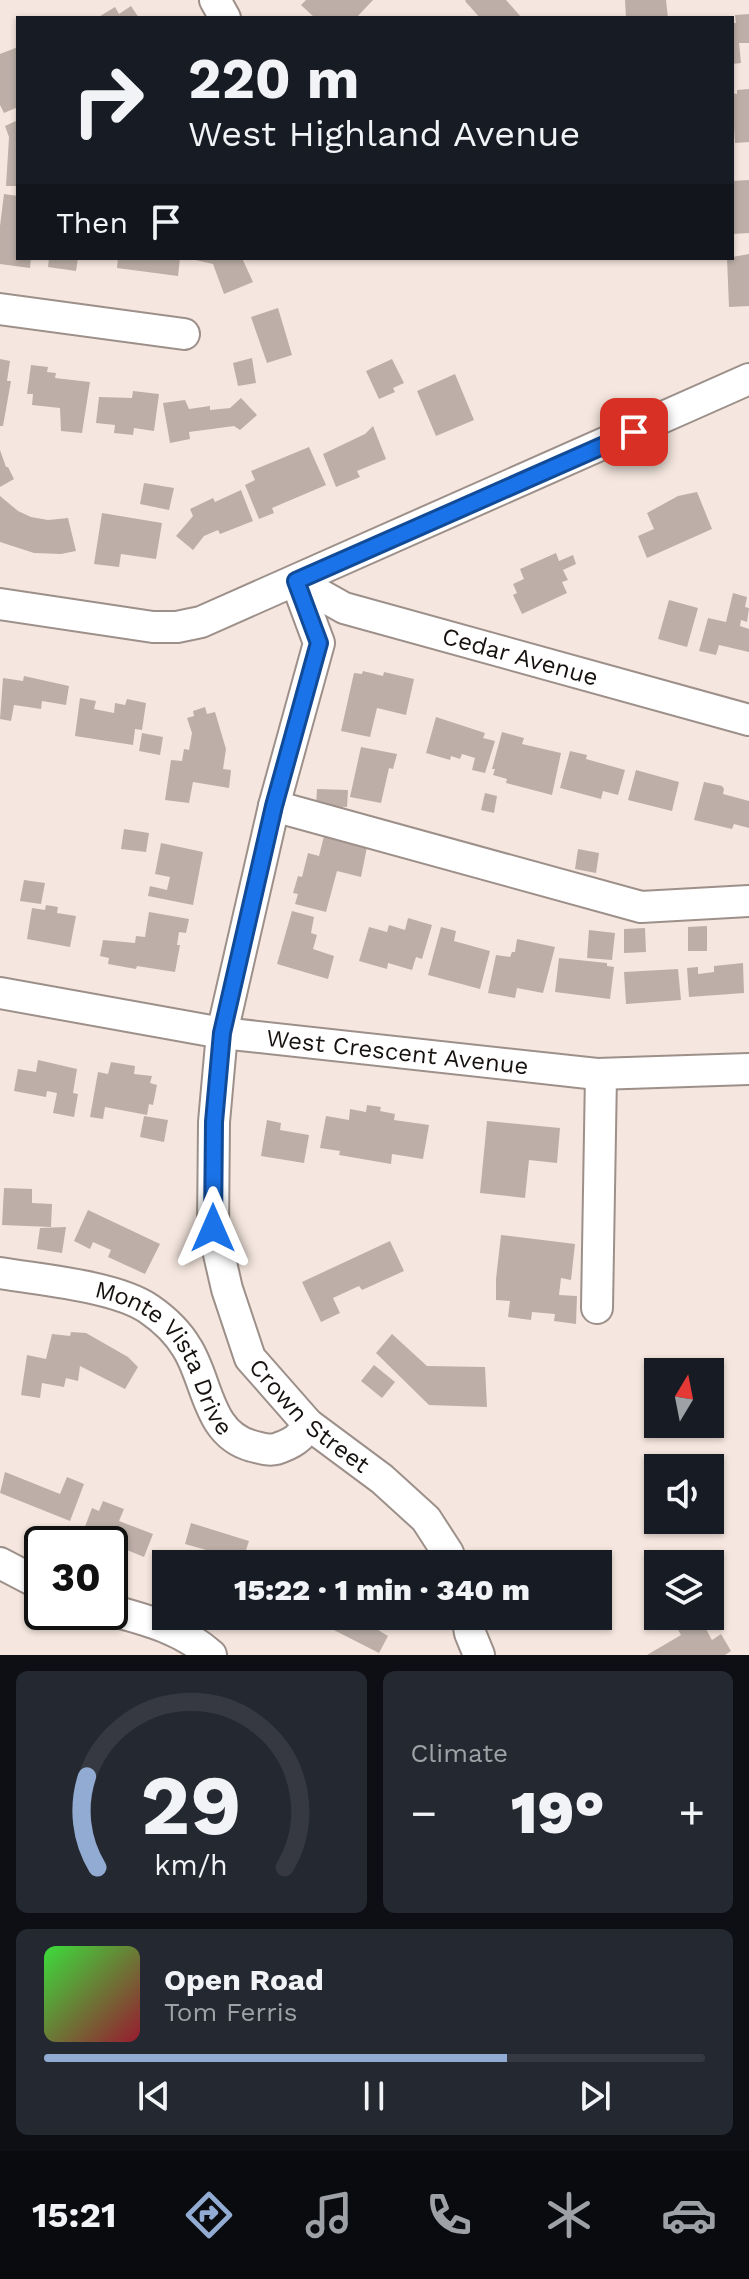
<!DOCTYPE html>
<html lang="en">
<head>
<meta charset="utf-8">
<style>
  :root { --surface:#171b24; --page:#242831; --text:#f1f3f6; --muted:#9ea1a6; --line:#363941; --accent:#92abd2 }
  body { margin:0; font-family:"Work Sans",sans-serif; background:var(--page); color:var(--text); height:100vh; display:flex; flex-direction:column; font-size:30px; white-space:nowrap }
  * { box-sizing:border-box; margin:0 }
  p { font-size:26px; color:var(--muted) }
  .icon { flex:none; width:44px; height:44px; fill:none; stroke:currentColor; stroke-width:2; stroke-linecap:round; stroke-linejoin:round }
  .map { position:relative; height:1655px; overflow:hidden }
  .panel { display:flex; flex-direction:column; gap:16px; padding:16px; background:#0d0f14; flex:1 }
  .panel>* { flex:none }
  .hud { position:absolute; left:16px; top:16px; width:718px; height:244px; border-radius:0px; box-shadow:0 2px 6px #0004; background:#171b24; color:var(--text); overflow:hidden }
  .needle { width:52px; rotate:10deg }
  .fabs { position:absolute; left:644px; top:1358px; display:grid; gap:16px }
  .fabs a { display:grid; place-items:center; width:80px; height:80px; border-radius:0px; background:var(--surface); box-shadow:0 2px 6px #0004; font-size:40px }
  .speed { position:absolute; left:24px; top:1526px; display:flex; gap:16px; font-size:40px; font-weight:700; text-align:center }
  .speed>* { display:grid; place-content:center; width:104px; height:104px; border-radius:50%; background:var(--surface); box-shadow:0 2px 6px #0004; line-height:1 }
  .speed .limit { border:4px solid #111; border-radius:12px; background:#fff; color:#111 }
  .pin { position:absolute; display:grid; place-items:center; width:68px; height:68px; color:#fff; margin:-34px; border-radius:16px; box-shadow:0 4px 12px #0006 }
  .me { position:absolute; width:88px; margin:-44px; rotate:0deg; stroke-linejoin:round; filter:drop-shadow(0 0 6px #0008) }
  .turn { display:flex; align-items:center; gap:28px; height:168px; padding:0 40px; font-size:36px }
  .turn .icon { width:104px; height:104px; stroke-width:2.5 }
  .turn b { display:block; font-size:56px; line-height:68px }
  .then { display:flex; align-items:center; height:76px; padding:0 40px; background:#0003; gap:16px; font-size:30px }
  .big { font-size:60px; font-weight:800; line-height:1.1 }
  .panel .card { flex:1; display:flex; flex-direction:column; justify-content:center; gap:12px; min-width:0; padding:0 28px; border-radius:12px; background:var(--page) }
  .panel .dial { align-items:center; gap:0 }
  .dial svg { height:208px; overflow:visible; fill:none; stroke:var(--line); stroke-width:7; stroke-linecap:round; text-anchor:middle }
  .dial text { fill:var(--text); stroke:none }
  .song { display:flex; align-items:center; gap:24px }
  .cover { width:96px; height:96px; border-radius:12px; background:linear-gradient(135deg,hsl(120 70% 55%),hsl(350 70% 35%)) }
  .played { height:8px; border-radius:4px; background:linear-gradient(90deg,var(--accent) 70%,var(--line) 70%) }
  .keys { display:flex; justify-content:space-around; direction:ltr }
  .heat { display:flex; justify-content:space-between; align-items:center; font-size:44px; direction:ltr }
  .panel .tiles { flex:1; display:grid; gap:16px; grid-template-columns:1fr 1fr }
  .card:last-child { grid-column:span 2 }
  .trip { position:absolute; left:152px; top:1550px; width:460px; height:80px; border-radius:0px; background:var(--surface); box-shadow:0 2px 6px #0004; font-weight:800; line-height:80px; text-align:center }
  .menu { display:flex; height:128px; justify-content:space-around; align-items:center; background:#090b0e; color:var(--muted) }
  .menu .icon { width:56px; height:56px }
  .menu .current { color:var(--accent) }
  .menu b { font-size:36px; color:var(--text) }
  .map>svg:first-child { display:block }
  .building { fill:#bdafa8 }
  .lines { fill:none; stroke-linecap:round; stroke-linejoin:round }
  .minor-casing { stroke:#9d908a; stroke-width:34 }
  .minor { stroke:#fff; stroke-width:30 }
  .route-casing { stroke:#114b97; stroke-width:20 }
  .route { stroke:#1a73e8; stroke-width:14 }
  .labels { text-anchor:middle; dominant-baseline:central; stroke-width:6; stroke-linejoin:round; paint-order:stroke }
  .street-label { font-size:24px; fill:#171210; stroke:#fff }
</style>
</head>
<body>
<div class="map">
<svg width="749" height="1655" viewBox="0 0 749 1655">
  <rect width="100%" height="100%" fill="#f5e7df"/>
  <g class="building">
    <path d="M306,0H373L356,18H315L301,5Z"/>
    <path d="M466,0H506L522,18H480L465,1Z"/>
    <path d="M625,0H666L668,18H626Z"/>
    <path d="M131,6L139,18H97L115,7L119,14Z"/>
    <path d="M749,14V43H739L741,63L732,64V23H736L735,15Z"/>
    <path d="M18,47V107L4,113L0,105V54Z"/>
    <path d="M749,89V142L735,143L732,93L737,94V90Z"/>
    <path d="M18,120V186H6L9,137L5,126Z"/>
    <path d="M749,180V233L732,234V181Z"/>
    <path d="M4,194L18,196V258H31L30,268L0,264V226Z"/>
    <path d="M749,254V306L729,307L727,258Z"/>
    <path d="M49,258H78L76,271L48,267Z"/>
    <path d="M118,258H180L178,276L117,268Z"/>
    <path d="M187,258H242L253,282L224,294L213,264Z"/>
    <path d="M278,308L292,355L267,363L251,317Z"/>
    <path d="M252,358L256,383L238,386L233,363Z"/>
    <path d="M0,359L10,361L7,381H11L3,426H0Z"/>
    <path d="M392,359L404,383L393,388L395,392L379,399L366,371Z"/>
    <path d="M31,365L48,367L47,372L56,373L55,378L90,382L82,433L61,431L60,408L32,405L33,394H27Z"/>
    <path d="M455,374L474,420L436,436L417,391Z"/>
    <path d="M133,391L159,394L154,431L134,428L133,435L114,433L115,425L96,423L99,397L132,398Z"/>
    <path d="M241,398L257,415L240,430L234,426L189,432L190,439L170,443L163,403L185,400L189,409L210,406V410L230,408Z"/>
    <path d="M373,426L386,459L357,471L360,477L336,487L323,454L365,434Z"/>
    <path d="M309,447L326,485L272,508L274,513L259,519L245,485L255,480L251,471Z"/>
    <path d="M0,450L6,467H8L14,479L0,487Z"/>
    <path d="M144,483L174,488L169,510L140,504Z"/>
    <path d="M241,490L253,521L220,534L218,530L204,536L193,550L176,536L193,516L190,509L213,498L215,502Z"/>
    <path d="M697,492L712,529L647,558L638,536L654,529L647,513L678,496Z"/>
    <path d="M0,496L18,511L31,517L48,520L68,518L76,551L61,554L34,553L0,542Z"/>
    <path d="M102,513L162,523L156,559L121,554L119,567L94,564Z"/>
    <path d="M556,553L559,561L573,555L576,564L563,570L568,580L562,582L567,593L522,614L513,595L517,593L513,584L524,579L520,569Z"/>
    <path d="M733,593L747,597L745,607L749,608L747,622L741,620L740,626L749,629V652L719,645L716,655L699,651L708,618L726,622Z"/>
    <path d="M669,600L698,608L687,647L658,639Z"/>
    <path d="M363,671L383,676L384,672L414,679L406,715L377,708L370,737L341,731L354,673L362,674Z"/>
    <path d="M24,676L69,686L66,705L42,701L41,709L14,705L11,721L0,719L3,678L23,681Z"/>
    <path d="M80,698L96,701L94,709L114,713L115,703L125,705L127,699L146,703L142,730L135,729L133,745L75,736Z"/>
    <path d="M205,707L207,714L215,712L226,749L223,769L231,770L229,788L193,782L189,803L165,800L171,760L182,761L184,749L189,750L192,733L187,718L194,716L193,711Z"/>
    <path d="M436,717L485,733L483,738L495,741L485,773L472,770L475,758L462,754L460,759L451,756L450,760L426,753Z"/>
    <path d="M502,732L524,738L522,744L561,753L552,795L506,783L507,779L493,775L495,769H492Z"/>
    <path d="M142,733L163,737L160,755L139,751Z"/>
    <path d="M361,747L397,754L393,769L389,768L381,803L350,797Z"/>
    <path d="M570,751L587,755L586,759L625,770L618,795L603,791L601,799L560,788Z"/>
    <path d="M636,770L679,782L672,811L628,800Z"/>
    <path d="M704,782L722,786L724,789L723,794L749,801V828L734,824L732,829L694,820Z"/>
    <path d="M317,789L348,790L347,807L316,806Z"/>
    <path d="M485,793L497,796L494,813L481,810Z"/>
    <path d="M124,829L149,833L146,852L121,849Z"/>
    <path d="M324,836L367,847L361,877L337,871L326,912L295,904L298,894L293,893L298,876L302,877L308,853L319,856Z"/>
    <path d="M161,843L203,852L193,905L148,896L150,886L167,890L170,877L155,874Z"/>
    <path d="M578,849L599,853L596,873L575,869Z"/>
    <path d="M24,880L45,883L41,904L20,901Z"/>
    <path d="M46,905L58,907L57,913L76,916L70,947L27,939L32,908L45,910Z"/>
    <path d="M292,911L314,917L311,933L317,935L313,949L334,956L328,979L277,964Z"/>
    <path d="M149,912L189,919L186,933L179,932L177,945H180L175,972L137,966L136,969L108,964L109,958L100,956L103,940L135,943L136,936L145,937Z"/>
    <path d="M408,918L432,925L422,959L416,957L412,970L388,963L387,969L359,961L369,927L387,932L389,925L405,930Z"/>
    <path d="M707,926V951H688V927Z"/>
    <path d="M441,927L456,931L454,941L490,951L480,989L428,975Z"/>
    <path d="M645,928L646,952L624,953V929Z"/>
    <path d="M589,930L615,933L612,960L587,958Z"/>
    <path d="M517,939L555,947L543,993L517,988L515,998L488,993L496,955L510,957L512,952H515Z"/>
    <path d="M559,958L607,963V966L614,967L610,999L555,992Z"/>
    <path d="M743,963L744,993L689,997L687,968L698,967V974L714,972V966Z"/>
    <path d="M678,969L681,1000L626,1004L624,972Z"/>
    <path d="M38,1060L77,1069L73,1093L78,1094L74,1117L53,1113L57,1093L47,1091L46,1097L14,1091L18,1069L36,1072Z"/>
    <path d="M111,1062L135,1066L134,1074L152,1076L150,1083L157,1085L153,1105L149,1104L147,1115L105,1107L103,1119L90,1117L98,1072L108,1074Z"/>
    <path d="M367,1105L381,1107L380,1111L395,1114L394,1120L429,1125L423,1159L392,1154L391,1164L339,1155L340,1151L320,1148L326,1116L349,1120L350,1109L366,1112Z"/>
    <path d="M144,1116L168,1120L164,1142L140,1137Z"/>
    <path d="M267,1120L281,1123L280,1130L309,1135L304,1163L261,1156Z"/>
    <path d="M487,1121L560,1128L557,1163L529,1160L525,1198L480,1193Z"/>
    <path d="M4,1188L32,1189V1203L52,1204L51,1227L2,1225Z"/>
    <path d="M88,1210L160,1244L145,1274L108,1257L111,1250L93,1242L90,1249L74,1241Z"/>
    <path d="M66,1227L62,1253L37,1249L40,1228Z"/>
    <path d="M501,1235L575,1244L571,1280L561,1278L559,1295L577,1296L576,1324L554,1321L555,1314L532,1312L531,1320L508,1317L510,1301L496,1300V1279Z"/>
    <path d="M390,1241L404,1271L362,1290L359,1286L333,1298L340,1313L321,1322L302,1282Z"/>
    <path d="M71,1332L86,1333L128,1357L138,1367L125,1389L80,1366L78,1381L66,1378L64,1387L42,1383L40,1398L21,1395L27,1355L46,1359L52,1334L70,1336Z"/>
    <path d="M392,1334L427,1366L485,1367L487,1407L429,1405L376,1353Z"/>
    <path d="M374,1365L395,1382L382,1398L361,1381Z"/>
    <path d="M5,1472L60,1494L67,1477L84,1484L70,1521L0,1493Z"/>
    <path d="M103,1501L124,1509L119,1521L153,1534L144,1557L83,1532L92,1508L99,1511Z"/>
    <path d="M191,1523L249,1541L246,1550L267,1556L264,1564H236L223,1560L224,1555L185,1544Z"/>
    <path d="M283,1616H367L373,1620L370,1625L388,1636L379,1653L320,1623Z"/>
    <path d="M699,1616L712,1640L721,1634L731,1651L725,1655H647L681,1635L677,1628Z"/>
  </g>
  <g class="lines">
    <g class="minor-casing">
      <g id="minor">
        <path d="M215,0L225,18"/>
        <path d="M0,309L184,334"/>
        <path id="s1" d="M296,581L319,643L274,806L222,1033L214,1122L213,1228L227,1289L250,1358L308,1424L382,1479L426,1519L448,1553L452,1564"/>
        <path id="s2" d="M296,581L344,608L749,720"/>
        <path d="M0,604L153,627H177L201,622L749,379"/>
        <path d="M274,806L641,907L749,901"/>
        <path id="s3" d="M0,993L222,1033L597,1074L749,1069"/>
        <path id="s4" d="M0,1273C40,1280 116,1286 149,1309C165,1320 177,1331 187,1348C208,1381 207,1434 252,1446C261,1448 268,1451 276,1449C291,1444 302,1438 308,1424"/>
        <path d="M597,1308L601,1074"/>
        <path d="M0,1563L42,1585"/>
        <path d="M110,1610C147,1620 182,1629 211,1655"/>
        <path d="M467,1616L470,1633L479,1655"/>
      </g>
    </g>
    <use href="#minor" class="minor"/>
  </g>
  <g class="lines">
    <g class="route-casing">
      <path id="route" d="M213,1228L214,1122L222,1033L274,806L319,643L296,581L634,432"/>
    </g>
    <use href="#route" class="route"/>
  </g>
  <g class="labels">
    <g class="street-label">
      <text stroke="none"><textPath href="#s2" startOffset="238">Cedar Avenue</textPath></text>
      <text stroke="none"><textPath href="#s3" startOffset="402">West Crescent Avenue</textPath></text>
      <text stroke="none"><textPath href="#s4" startOffset="200">Monte Vista Drive</textPath></text>
      <text stroke="none"><textPath href="#s1" startOffset="882">Crown Street</textPath></text>
    </g>
  </g>
</svg>
<div class="fabs">
<a><svg class="needle" viewBox="-14 -14 28 28"><path d="M0-13l5 13h-10z" fill="#e53935"/><path d="M0 13l5-13h-10z" fill="#9ea1a6"/></svg></a>
<a><svg class="icon" aria-label="sound" viewBox="0 0 24 24"><path d="M4 9h4l5-4v14l-5-4H4zM17 9q2 3 0 6"/></svg></a>
<a><svg class="icon" aria-label="layers" viewBox="0 0 24 24"><path d="M12 4l9 5-9 5-9-5zM3 14l9 5 9-5"/></svg></a>
</div>
<div class="speed"><div class="limit">30</div></div>
<div class="pin" style="left:634px;top:432px;background:#d93025"><svg class="icon" aria-label="arrive" viewBox="0 0 24 24"><path d="M6 21V4h12l-3 4 3 4H6"/></svg></div>
<svg class="me" style="left:213px;top:1228px" viewBox="-20 -20 40 40"><path d="M0-17L14 15 0 8-14 15z" fill="#1a73e8" stroke="#fff" stroke-width="4"/></svg>
<div class="trip">15:22 · 1 min · 340 m</div>
<div class="hud">
<div class="turn"><svg class="icon" aria-label="right" viewBox="0 0 24 24"><path d="M7 20v-9h11M14 6l5 5-5 5"/></svg><div><b>220 m</b>West Highland Avenue</div></div>
<div class="then">Then<svg class="icon" aria-label="arrive" viewBox="0 0 24 24"><path d="M6 21V4h12l-3 4 3 4H6"/></svg></div>
</div>
</div>
<section class="panel">
<div class="tiles">
<div class="card dial"><svg viewBox="0 0 100 80">
<path d="M14 69A42 42 0 1 1 86 69"/>
<path d="M14 69A42 42 0 0 1 10 34" stroke="#92abd2"/>
<text x="50" y="56" font-size="32" font-weight="700">29</text>
<text x="50" y="72" font-size="11">km/h</text>
</svg></div>
<div class="card"><p>Climate</p>
<div class="heat"><a>−</a><b class="big">19°</b><a>+</a></div>
</div>
<div class="card">
<div class="song"><i class="cover"></i><div><b>Open Road</b><p>Tom Ferris</p></div></div>
<div class="played"></div>
<div class="keys"><svg class="icon" aria-label="previous" viewBox="0 0 24 24"><path d="M18 5L8 12l10 7zM5 5v14"/></svg><svg class="icon" aria-label="pause" viewBox="0 0 24 24"><path d="M8 5v14M16 5v14"/></svg><svg class="icon" aria-label="next" viewBox="0 0 24 24"><path d="M6 5l10 7-10 7zM19 5v14"/></svg></div>
</div>
</div>
</section>
<nav class="menu">
<b>15:21</b>
<svg class="icon current" aria-label="directions" viewBox="0 0 24 24"><path d="M12 3l9 9-9 9-9-9zM9 14v-3h6M13 9l2 2-2 2"/></svg>
<svg class="icon" aria-label="music" viewBox="0 0 24 24"><path d="M9 18V5l10-2v13"/><circle cx="6" cy="18" r="3"/><circle cx="16" cy="16" r="3"/></svg>
<svg class="icon" aria-label="phone" viewBox="0 0 24 24"><path d="M5 4h4l2 5-3 2q2 4 5 5l2-3 5 2v4C11 20 4 13 5 4z"/></svg>
<svg class="icon" aria-label="climate" viewBox="0 0 24 24"><path d="M12 3v18M4 7l16 10M4 17L20 7"/></svg>
<svg class="icon" aria-label="car" viewBox="0 0 24 24"><path d="M5 17H2v-5l4-1 3-4h7l3 4 3 1v5h-3M9 17h6M6 11h13"/><circle cx="7" cy="17" r="2"/><circle cx="17" cy="17" r="2"/></svg>
</nav>
</body>
</html>
